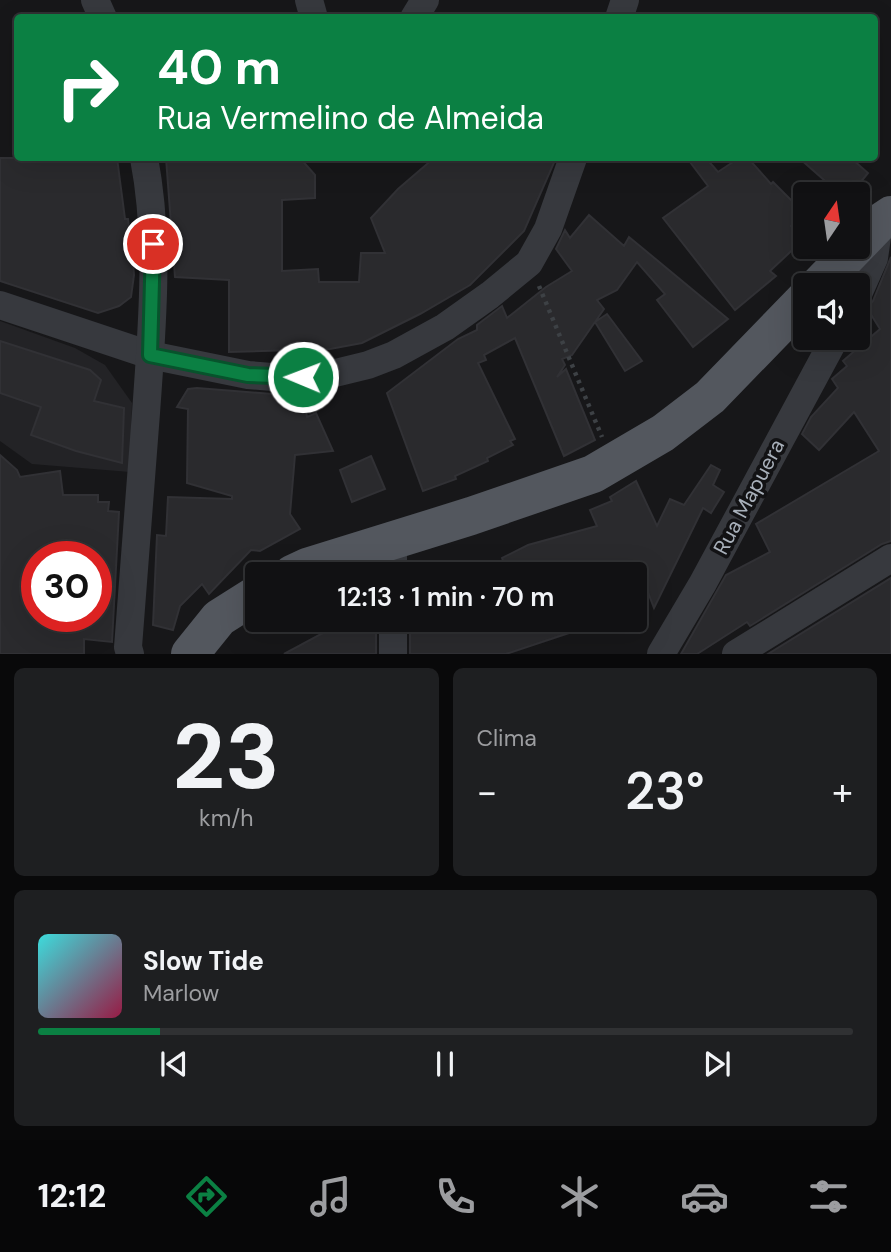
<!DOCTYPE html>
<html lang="pt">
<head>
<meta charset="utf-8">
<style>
  :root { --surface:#111113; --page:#1e1f21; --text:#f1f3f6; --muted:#9c9da0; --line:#303133; --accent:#0b8043 }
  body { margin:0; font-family:"DM Sans",sans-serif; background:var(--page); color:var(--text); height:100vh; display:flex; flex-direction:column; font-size:26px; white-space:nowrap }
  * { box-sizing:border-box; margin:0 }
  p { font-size:23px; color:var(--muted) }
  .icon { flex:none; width:38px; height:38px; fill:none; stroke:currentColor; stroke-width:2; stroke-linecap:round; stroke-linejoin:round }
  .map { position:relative; height:654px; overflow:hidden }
  .details { display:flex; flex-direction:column; gap:14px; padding:14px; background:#09090a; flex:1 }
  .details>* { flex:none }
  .top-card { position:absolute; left:14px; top:14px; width:864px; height:147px; border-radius:7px; box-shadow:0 7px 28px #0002,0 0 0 2px var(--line); background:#0b8043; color:#fff; overflow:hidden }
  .needle { width:46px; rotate:13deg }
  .controls { position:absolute; left:793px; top:182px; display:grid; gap:14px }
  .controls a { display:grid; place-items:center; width:77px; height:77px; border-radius:7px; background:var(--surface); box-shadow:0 7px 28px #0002,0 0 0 2px var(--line); font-size:35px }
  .speed { position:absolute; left:21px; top:541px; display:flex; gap:14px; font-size:35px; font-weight:700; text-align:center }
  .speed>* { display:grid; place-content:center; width:91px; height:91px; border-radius:50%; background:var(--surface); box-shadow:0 7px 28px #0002,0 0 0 2px var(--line); line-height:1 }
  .speed .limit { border:10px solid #d22; background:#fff; color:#111 }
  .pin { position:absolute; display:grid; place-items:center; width:60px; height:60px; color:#fff; margin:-30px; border:4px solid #fff; border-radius:50%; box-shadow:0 2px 7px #0007 }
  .me { position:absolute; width:77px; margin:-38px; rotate:271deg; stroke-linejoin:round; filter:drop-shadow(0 0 5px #0008) }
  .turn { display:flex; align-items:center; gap:24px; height:147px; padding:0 28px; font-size:32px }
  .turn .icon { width:91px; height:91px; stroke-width:2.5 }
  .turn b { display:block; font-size:49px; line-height:60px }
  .big { font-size:52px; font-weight:600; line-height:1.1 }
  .details .card { flex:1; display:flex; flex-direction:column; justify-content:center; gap:10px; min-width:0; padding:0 24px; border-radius:10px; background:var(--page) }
  .details .dial { align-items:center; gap:0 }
  .dial b { font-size:91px; line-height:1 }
  .song { display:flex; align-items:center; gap:21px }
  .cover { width:84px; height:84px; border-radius:10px; background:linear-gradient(135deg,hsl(180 70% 55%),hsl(340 70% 35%)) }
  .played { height:7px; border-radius:4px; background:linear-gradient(90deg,var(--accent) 15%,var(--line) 15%) }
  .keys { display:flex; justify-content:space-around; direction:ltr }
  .heat { display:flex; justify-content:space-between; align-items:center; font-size:38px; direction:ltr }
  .details .tiles { flex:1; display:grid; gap:14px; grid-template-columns:1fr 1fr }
  .card:last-child { grid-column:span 2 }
  .trip { position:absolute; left:245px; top:562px; width:402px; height:70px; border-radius:7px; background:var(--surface); box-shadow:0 7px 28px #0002,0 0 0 2px var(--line); font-weight:600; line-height:70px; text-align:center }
  .tabs { display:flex; height:112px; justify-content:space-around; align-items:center; background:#070708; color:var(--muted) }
  .tabs .icon { width:49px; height:49px }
  .tabs .selected { color:var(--accent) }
  .tabs b { font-size:32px; color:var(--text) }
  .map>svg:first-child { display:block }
  .built { fill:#232326 }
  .building { fill:#2a2a2d; stroke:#313135; stroke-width:2; fill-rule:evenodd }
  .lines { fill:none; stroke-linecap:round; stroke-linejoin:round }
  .path { stroke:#3d4145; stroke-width:4.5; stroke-dasharray:3.5 5; stroke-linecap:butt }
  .street { stroke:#37393e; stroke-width:28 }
  .primary { stroke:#53575e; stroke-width:38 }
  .route-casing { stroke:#07532c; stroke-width:18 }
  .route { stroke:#0b8043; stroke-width:12 }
  .labels { text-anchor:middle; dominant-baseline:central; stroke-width:7; stroke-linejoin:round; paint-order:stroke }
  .street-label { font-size:21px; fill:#a8b0ba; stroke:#121214 }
</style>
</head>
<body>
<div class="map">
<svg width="891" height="654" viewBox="0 0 891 654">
  <rect width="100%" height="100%" fill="#171719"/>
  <path class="built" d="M0,321L75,348L105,365L132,403L130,472L32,464L0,441Z"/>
  <g class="building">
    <path d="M0,158H117L125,219H128L133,260L134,275L131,297L119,306L98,313L0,281Z"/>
    <path d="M166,158H300L315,175V198L282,200V271L318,269L319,282H359L361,253H385L371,218L398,189L434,158H556L524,231L470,285L420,314L362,343L330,349L229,352V280L175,277Z"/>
    <path d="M687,158H706L718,172L739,158H748L771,184L773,182L804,213L791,226L804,239L770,271L776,276L735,310L663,218L708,186Z"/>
    <path d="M799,158H851L868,173L851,194H840Z"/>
    <path d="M589,215L624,246L629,237L728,319L693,347L657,300L665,294L637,262L617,290L597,300L604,309L595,322L607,314L642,361L625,371L595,322L572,355L562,359L565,365L557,377L566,369L595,440L564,456L515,338L484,355L486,360L478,363L515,439L510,441L513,445L487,458L488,461L455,476L456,479L423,491L387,393L458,339L477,330V325L502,306L507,318L546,287L572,271L556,249L565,230L570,238Z"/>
    <path d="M891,257V541L882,544L750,626L747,622L697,654H681L726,575L770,552L756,524L879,451L854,412L819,450L802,434L811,417L838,388L832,379L847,366L843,361L880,329L867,308L873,301Z"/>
    <path d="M0,341L90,370L101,380L94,401L124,408L122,463L76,451L31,435L41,407L0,393Z"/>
    <path d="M197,388L284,395L286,408L305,406L307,417L316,413L333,451L295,455L290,514L300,529L260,551L251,550L209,594L202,584L180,606L173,630L153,625L157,535L166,536L168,497L232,499V496L187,483L188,409L177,407L188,389Z"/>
    <path d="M0,455L17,470L20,477L60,471L63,495H98V502H109L108,511L119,512L112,642L84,639V654H0ZM37,556H96V616H37Z"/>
    <path d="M371,456L385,489L352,502L340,470Z"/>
    <path d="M711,465L720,470L713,485L724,492L711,513L703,508L654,608L641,574H508L502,558L528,545L597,526L590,510L612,501L610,497L636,481L657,526L670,499L684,505Z"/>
    <path d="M891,578V654H768Z"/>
    <path d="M347,620H376V654H284Z"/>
    <path d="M410,620H598L599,623L506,654H410Z"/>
  </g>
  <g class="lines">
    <path class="path" d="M539,286L602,437"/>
    <g class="street">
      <path d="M95,0L103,18"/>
      <path d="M309,0L314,18"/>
      <path d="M414,18L425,0"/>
      <path d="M619,18L625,0"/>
      <path d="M858,294L874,258L879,223"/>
      <path d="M0,305L150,355L248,375L284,378L323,376L368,365L394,355L445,327L490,295L529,263L548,229L573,158"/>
      <path d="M393,539V574"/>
      <path d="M393,620V654"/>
      <path d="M130,654L128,647C134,569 140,491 146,413C152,328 160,241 144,158"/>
      <path d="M661,654L703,583L835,338"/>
      <path d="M736,654L891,558"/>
    </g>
    <g class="primary">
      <path d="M858,245L879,223L891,215"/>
      <path d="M819,285L856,247"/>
      <path d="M292,574L307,567L471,516L593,474L663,433L710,397L805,299"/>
      <path d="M190,654L219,618L257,594"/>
    </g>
  </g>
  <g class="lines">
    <g class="route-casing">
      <path id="route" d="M153,244L150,355L248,375L303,377"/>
    </g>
    <use href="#route" class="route"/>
  </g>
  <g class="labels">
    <g class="street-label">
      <text transform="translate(749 497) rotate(-62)">Rua Mapuera</text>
    </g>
  </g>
</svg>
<div class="controls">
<a><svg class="needle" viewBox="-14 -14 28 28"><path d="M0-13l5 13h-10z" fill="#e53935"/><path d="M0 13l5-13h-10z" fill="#9c9da0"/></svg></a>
<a><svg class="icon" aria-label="sound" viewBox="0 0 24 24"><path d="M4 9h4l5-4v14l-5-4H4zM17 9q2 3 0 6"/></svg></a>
</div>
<div class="speed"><div class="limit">30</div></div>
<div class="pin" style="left:153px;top:244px;background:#d93025"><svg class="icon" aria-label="arrive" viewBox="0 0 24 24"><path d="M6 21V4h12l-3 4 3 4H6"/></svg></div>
<svg class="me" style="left:303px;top:377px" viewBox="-20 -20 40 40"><circle r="17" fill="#0b8043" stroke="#fff" stroke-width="3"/><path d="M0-11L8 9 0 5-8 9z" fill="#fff"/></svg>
<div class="trip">12:13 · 1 min · 70 m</div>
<div class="top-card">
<div class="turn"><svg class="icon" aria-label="right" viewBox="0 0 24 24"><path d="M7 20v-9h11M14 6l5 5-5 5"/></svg><div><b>40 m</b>Rua Vermelino de Almeida</div></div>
</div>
</div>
<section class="details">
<div class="tiles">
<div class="card dial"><b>23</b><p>km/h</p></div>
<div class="card"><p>Clima</p>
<div class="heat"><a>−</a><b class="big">23°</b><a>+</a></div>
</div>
<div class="card">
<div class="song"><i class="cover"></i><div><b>Slow Tide</b><p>Marlow</p></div></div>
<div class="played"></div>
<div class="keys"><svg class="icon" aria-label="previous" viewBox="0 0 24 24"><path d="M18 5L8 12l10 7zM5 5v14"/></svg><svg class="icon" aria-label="pause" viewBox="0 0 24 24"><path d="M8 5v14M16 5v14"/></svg><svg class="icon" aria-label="next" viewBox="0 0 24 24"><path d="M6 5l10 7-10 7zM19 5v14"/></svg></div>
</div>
</div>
</section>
<nav class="tabs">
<b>12:12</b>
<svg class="icon selected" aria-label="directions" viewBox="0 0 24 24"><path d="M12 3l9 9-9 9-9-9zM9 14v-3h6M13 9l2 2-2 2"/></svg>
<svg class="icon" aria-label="music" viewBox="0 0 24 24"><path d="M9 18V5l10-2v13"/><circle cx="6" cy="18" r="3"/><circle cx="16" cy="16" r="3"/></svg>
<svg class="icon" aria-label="phone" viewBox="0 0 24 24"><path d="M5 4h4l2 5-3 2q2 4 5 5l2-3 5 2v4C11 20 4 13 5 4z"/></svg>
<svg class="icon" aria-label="climate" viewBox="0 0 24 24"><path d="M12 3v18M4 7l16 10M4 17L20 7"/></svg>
<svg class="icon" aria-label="car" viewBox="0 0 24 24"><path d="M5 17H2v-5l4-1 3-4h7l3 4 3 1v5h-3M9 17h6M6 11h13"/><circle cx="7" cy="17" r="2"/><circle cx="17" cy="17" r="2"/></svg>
<svg class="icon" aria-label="filters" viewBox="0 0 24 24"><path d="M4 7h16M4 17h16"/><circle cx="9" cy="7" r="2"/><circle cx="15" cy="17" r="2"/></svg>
</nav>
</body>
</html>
